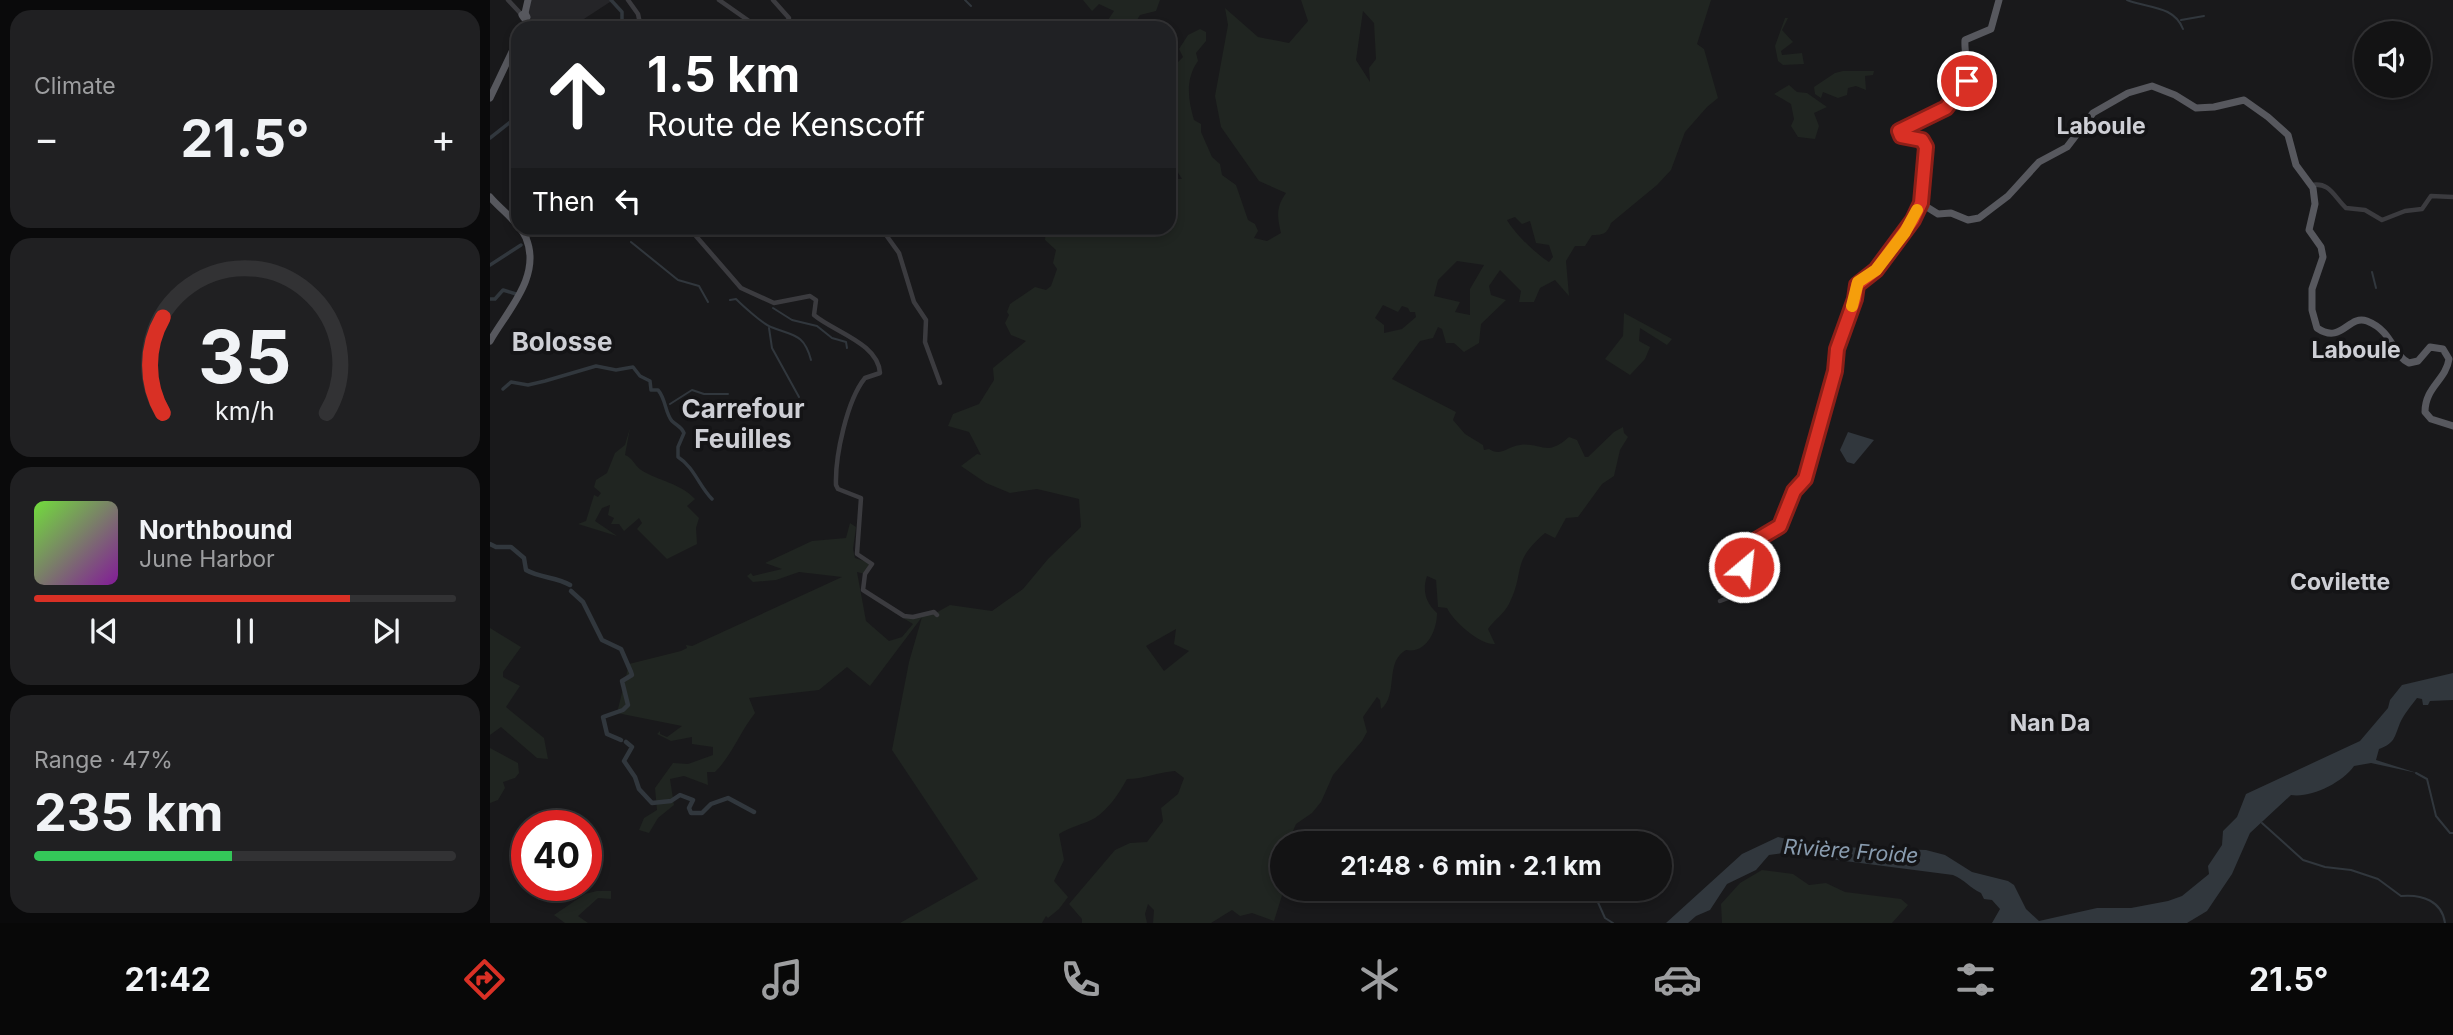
<!DOCTYPE html>
<html lang="en">
<head>
<meta charset="utf-8">
<style>
  :root { --surface:#131314; --page:#202022; --text:#f1f3f6; --muted:#9d9ea0; --line:#323234; --accent:#d93025 }
  body { margin:0; font-family:Inter,sans-serif; background:var(--page); color:var(--text); height:100vh; display:flex; flex-direction:column; font-size:26px; white-space:nowrap }
  * { box-sizing:border-box; margin:0 }
  p { font-size:23px; color:var(--muted) }
  .icon { flex:none; width:38px; height:38px; fill:none; stroke:currentColor; stroke-width:2; stroke-linecap:round; stroke-linejoin:round }
  .map { position:relative; flex:1; overflow:hidden }
  .drawer { display:flex; flex-direction:column; gap:10px; padding:10px; background:#0a0a0b; width:490px }
  .drawer>* { flex:none }
  .top-card { position:absolute; left:21px; top:21px; width:665px; height:214px; border-radius:21px; box-shadow:0 4px 10px #0003,0 0 0 2px var(--line); background:#202124; color:#fff; overflow:hidden }
  .tools { position:absolute; left:1864px; top:21px; display:grid; gap:14px }
  .tools a { display:grid; place-items:center; width:77px; height:77px; border-radius:50%; background:var(--surface); box-shadow:0 4px 10px #0003,0 0 0 2px var(--line); font-size:35px }
  .speed { position:absolute; left:21px; top:810px; display:flex; gap:14px; font-size:35px; font-weight:700; text-align:center }
  .speed>* { display:grid; place-content:center; width:91px; height:91px; border-radius:50%; background:var(--surface); box-shadow:0 4px 10px #0003,0 0 0 2px var(--line); line-height:1 }
  .speed .limit { border:10px solid #d22; background:#fff; color:#111 }
  .pin { position:absolute; display:grid; place-items:center; width:60px; height:60px; color:#fff; margin:-30px; border:4px solid #fff; border-radius:50%; box-shadow:0 2px 7px #0007 }
  .me { position:absolute; width:77px; margin:-38px; rotate:28deg; stroke-linejoin:round; filter:drop-shadow(0 0 5px #0008) }
  .turn { display:flex; align-items:center; gap:24px; height:147px; padding:0 21px; font-size:32px }
  .turn .icon { width:91px; height:91px; stroke-width:2.5 }
  .turn b { display:block; font-size:49px; line-height:60px }
  .then { display:flex; align-items:center; height:66px; padding:0 21px; background:#0003; gap:14px; font-size:26px }
  .big { font-size:52px; font-weight:700; line-height:1.1 }
  .drawer .widget { flex:1; display:flex; flex-direction:column; justify-content:center; gap:10px; min-width:0; padding:0 24px; border-radius:21px; background:var(--page) }
  .drawer .dial { align-items:center; gap:0 }
  .dial svg { height:182px; overflow:visible; fill:none; stroke:var(--line); stroke-width:7; stroke-linecap:round; text-anchor:middle }
  .dial text { fill:var(--text); stroke:none }
  .song { display:flex; align-items:center; gap:21px }
  .cover { width:84px; height:84px; border-radius:10px; background:linear-gradient(135deg,hsl(100 70% 55%),hsl(290 70% 35%)) }
  .played { height:7px; border-radius:4px; background:linear-gradient(90deg,var(--accent) 75%,var(--line) 75%) }
  .keys { display:flex; justify-content:space-around; direction:ltr }
  .heat { display:flex; justify-content:space-between; align-items:center; font-size:38px; direction:ltr }
  .charge { height:10px; border-radius:5px; background:linear-gradient(90deg,#34c759 47%,var(--line) 0) }
  .trip { position:absolute; left:780px; top:831px; width:402px; height:70px; border-radius:35px; background:var(--surface); box-shadow:0 4px 10px #0003,0 0 0 2px var(--line); font-weight:700; line-height:70px; text-align:center }
  .dock { display:flex; height:112px; justify-content:space-around; align-items:center; background:#080808; color:var(--muted) }
  .dock .icon { width:49px; height:49px }
  .dock .active { color:var(--accent) }
  .dock b { font-size:32px; color:var(--text) }
  main { display:flex; flex:1; min-height:0 }
  .map>svg:first-child { display:block }
  .built { fill:#252528 }
  .green { fill:#202521; fill-rule:evenodd }
  .water { fill:#31373d }
  .lines { fill:none; stroke-linecap:round; stroke-linejoin:round }
  .stream { stroke:#31373d; stroke-width:2 }
  .canal { stroke:#31373d; stroke-width:3.5 }
  .river { stroke:#31373d; stroke-width:4.5 }
  .minor { stroke:#3b3b3f; stroke-width:4.5 }
  .major { stroke:#57585e; stroke-width:7 }
  .route-casing { stroke:#8d1f18; stroke-width:18 }
  .route { stroke:#d93025; stroke-width:12 }
  .slow { stroke:#f59e0b; stroke-width:12 }
  .labels { text-anchor:middle; dominant-baseline:central; stroke-width:7; stroke-linejoin:round; paint-order:stroke }
  .water-label { font-size:21px; font-style:italic; fill:#899caf; stroke:#141416 }
  .quarter-label { font-size:23px; font-weight:bold; fill:#cecfd5; stroke:#141416 }
  .district-label { font-size:26px; font-weight:bold; fill:#cecfd5; stroke:#141416 }
</style>
</head>
<body>
<main>
<section class="drawer">
<div class="widget"><p>Climate</p>
<div class="heat"><a>−</a><b class="big">21.5°</b><a>+</a></div>
</div>
<div class="widget dial"><svg viewBox="0 0 100 80">
<path d="M14 69A42 42 0 1 1 86 69"/>
<path d="M14 69A42 42 0 0 1 14 27" stroke="#d93025"/>
<text x="50" y="56" font-size="32" font-weight="700">35</text>
<text x="50" y="72" font-size="11">km/h</text>
</svg></div>
<div class="widget">
<div class="song"><i class="cover"></i><div><b>Northbound</b><p>June Harbor</p></div></div>
<div class="played"></div>
<div class="keys"><svg class="icon" aria-label="previous" viewBox="0 0 24 24"><path d="M18 5L8 12l10 7zM5 5v14"/></svg><svg class="icon" aria-label="pause" viewBox="0 0 24 24"><path d="M8 5v14M16 5v14"/></svg><svg class="icon" aria-label="next" viewBox="0 0 24 24"><path d="M6 5l10 7-10 7zM19 5v14"/></svg></div>
</div>
<div class="widget"><p>Range · 47%</p><b class="big">235 km</b><div class="charge"></div></div>
</section>
<div class="map">
<svg width="1963" height="923" viewBox="0 0 1963 923">
  <rect width="100%" height="100%" fill="#19191b"/>
  <path class="built" d="M41,0H123L80,28H49L38,15Z"/>
  <g class="green">
    <path d="M593,0H670L666,11L650,15L642,28H620L618,20L624,11L609,4L602,11Z"/>
    <path d="M811,0H1221L1207,44L1214,49L1228,98L1217,107L1195,132L1181,170L1167,185L1121,223C1117,234 1113,235 1102,235L1095,246H1085L1076,261L1079,296L1065,280L1050,288L1044,302H1029L1031,291L1010,270L999,286L1001,295L1016,300L991,324L989,343L974,352L964,343H956L952,329L948,327L943,338L930,341L902,379L966,412L963,420L975,434L993,445L994,450L999,449C1011,457 1018,446 1030,445C1041,443 1049,448 1059,448C1067,447 1073,442 1079,437L1087,440L1095,457H1098L1124,432L1133,427L1134,433L1138,437L1130,450L1124,476L1112,484L1088,517L1076,518L1065,538L1055,533C1020,563 1036,570 1019,604C1014,614 1004,620 998,629L1005,644C991,646 963,621 957,608L948,607L946,580L937,576C932,591 936,603 947,613C947,631 936,654 916,650C894,662 909,695 891,709L890,700L887,697L873,717L877,732L872,741L843,775L831,802L822,813L806,824L798,843L793,844L794,889L784,921L762,913L750,916L742,910L721,923H663L664,910L658,904L655,914L657,923H592V919L579,904L625,850L640,843L657,842L673,821L671,808L688,794L694,778L685,771C668,772 654,779 637,779C630,792 618,810 605,818C595,824 582,826 569,834L574,860L564,881L578,897L569,909L558,918L556,916L552,923H410L488,879L402,750L419,662L432,617L380,686L357,667L329,690L259,698L265,713C250,732 242,755 225,772H217L218,785L194,776L180,779L184,805L168,818L159,833L149,830L154,818L167,810L165,788L183,763L198,764L223,755V747L202,744V737L181,741L167,734L170,731V734L177,737L192,726L127,713L139,664L191,651L197,648L196,645L202,646L352,577L309,572L286,580L263,582L257,576L261,573L263,576L292,569L275,563L322,541L356,538L360,523L366,527L363,549L365,558L380,563L375,574L367,572L376,621L399,641L412,637L423,624L400,610L412,616L444,614L460,605L502,611L533,589L558,559L591,527L589,499L547,489L520,493L496,483L471,466L487,454L491,455L479,432L458,426L463,414L489,404L504,380L503,368L536,341L521,335L515,323L519,315L517,312L520,304L545,287L556,290L561,286L567,269L563,263L566,250L555,240L556,228H679V179H692L679,158V71L693,57L689,49L698,35L710,29L716,32V41L706,53L708,61C695,79 698,100 704,120L711,124V132L722,157L730,164L732,175L746,185L758,220L765,224L768,231L764,238L777,241L791,233C787,217 786,207 796,193L769,181L731,127L725,96L738,25L735,8L768,37L799,43L818,21ZM873,11L884,23L886,59L879,68L880,82L866,60ZM1025,217L1032,224L1040,221L1046,243L1059,245L1063,257L1059,262C1046,254 1025,234 1017,220ZM967,261L994,265L980,289V315L965,312L970,302L944,296L948,280ZM893,305L908,312L912,306L918,308L920,312H925L926,317L912,329L894,333V325L885,318ZM686,629L684,644L699,651L674,671L656,646Z"/>
    <path d="M1295,18H1298L1292,30L1303,42L1291,51L1292,55L1312,53L1314,64L1293,65L1288,61L1285,46Z"/>
    <path d="M1353,71H1384L1383,75L1375,76L1376,90L1366,86L1358,88L1357,95L1348,98L1333,92L1331,98L1325,94L1324,87L1345,73Z"/>
    <path d="M1299,85L1307,92L1317,93L1337,107L1324,113L1329,126L1325,139L1308,137L1301,126L1304,119L1301,104L1284,94Z"/>
    <path d="M1134,313L1182,339L1177,345L1150,328L1149,341L1160,347L1155,359L1140,375L1115,359L1133,336Z"/>
    <path d="M140,428L135,455C143,458 144,465 151,470C169,481 190,483 205,499L197,506L209,518L206,528L207,544L177,559L147,529L152,523L149,518L134,531L129,524H121L124,518L118,515L120,505L112,508L105,521L127,536L88,524L96,521L104,495L108,497L111,493L104,487L106,480L117,473L125,453L135,445Z"/>
    <path d="M0,628L31,647L13,672V677L30,686L16,707L54,738L58,759L47,758L11,727L0,735Z"/>
    <path d="M0,748L28,763L29,773L25,778L13,782L15,788L8,800L0,803Z"/>
    <path d="M1272,870L1303,874L1319,885L1336,883L1355,892L1411,899L1418,905L1402,923H1232L1231,904L1250,883Z"/>
    <path d="M107,891H121V899L108,898L88,916L98,923H75L64,915L95,894Z"/>
  </g>
  <g class="water">
    <path d="M1358,432L1384,440L1364,464L1357,462L1350,450Z"/>
    <path d="M1963,673V700L1940,701L1938,705H1933L1932,699L1927,698C1921,706 1914,714 1910,723C1904,738 1905,743 1889,749L1886,760L1927,773L1881,763L1864,766C1852,783 1821,798 1801,795L1760,833L1742,874L1717,911L1697,923H1502L1510,909L1502,900L1494,899L1491,893C1480,888 1475,880 1463,875L1293,853L1279,855L1266,870L1237,884L1220,910L1206,916L1198,923H1176L1252,854L1288,837L1323,845L1326,840L1349,847L1436,850L1455,855L1482,872L1518,881L1524,885L1536,909L1549,921L1607,908H1641L1678,901L1692,896L1719,874L1718,866L1732,845L1733,831L1747,817L1756,794L1870,741L1898,708L1900,700L1912,685Z"/>
  </g>
  <g class="lines">
    <g class="stream">
      <path d="M475,0L481,6"/>
      <path d="M1637,0C1656,8 1684,5 1693,29"/>
      <path d="M1691,20L1714,16"/>
      <path d="M141,242L188,280L209,286L218,302"/>
      <path d="M1882,272L1886,288"/>
      <path d="M240,300L246,299C252,305 274,325 281,327C303,336 314,333 321,360"/>
      <path d="M283,308L302,320L327,326L342,338L356,342L357,348"/>
      <path d="M279,328L282,348L309,397"/>
      <path d="M180,404L202,390L214,394H238"/>
      <path d="M1926,773L1937,779L1946,816L1960,833H1963"/>
      <path d="M1772,823L1813,860L1835,867L1861,870L1888,879L1911,896C1932,894 1952,901 1955,923"/>
      <path d="M1102,889L1115,918L1123,923"/>
    </g>
    <g class="canal">
      <path d="M121,0L132,12V28"/>
      <path d="M0,138L28,116"/>
      <path d="M0,265L31,245"/>
      <path d="M0,299H5L13,290L26,294"/>
      <path d="M13,389L21,382L38,385L55,381L106,366L126,370L143,367L150,376L160,381L161,390H168C176,399 175,413 182,421C187,426 191,426 194,433L188,447V457C204,467 209,486 222,499"/>
    </g>
    <g class="river">
      <path d="M0,544L6,547H21L34,558L36,570C50,578 67,577 80,585"/>
      <path d="M81,591L93,602L112,640L131,649L141,672L142,675L132,681L138,705L133,710L113,717L117,734L131,740"/>
      <path d="M136,742L142,747L134,761L145,777L149,789L162,803L181,801L190,795L203,800L199,808L201,813H212L221,804L238,798L264,812"/>
    </g>
    <g class="minor">
      <path d="M18,0L32,15"/>
      <path d="M138,0L148,14L151,28"/>
      <path d="M229,0L269,28"/>
      <path d="M283,0L299,18L294,28"/>
      <path d="M36,18L45,28"/>
      <path d="M1822,185C1840,182 1844,197 1856,208L1875,210L1892,220L1915,211L1932,209L1941,196L1963,197"/>
      <path d="M199,228L251,288L284,303L320,296L326,300L324,315C344,332 388,343 390,373L375,378C357,400 345,456 346,485L348,489L371,498L367,554L382,564L375,574L373,590L414,616L423,617L444,612L447,615"/>
      <path d="M391,228L409,253L424,302L436,320L435,342L450,383"/>
      <path d="M37,237L45,228"/>
      <path d="M1230,601L1254,592L1255,565L1268,539L1290,526L1304,491L1315,479L1344,371L1347,349L1365,299L1366,286L1386,270L1415,232L1431,203"/>
    </g>
    <g class="major">
      <path d="M1509,0L1501,29L1475,40C1474,53 1479,66 1477,79C1470,113 1431,114 1409,131L1411,136L1428,139L1435,143L1432,204L1448,214L1461,213L1478,220L1489,218L1518,196L1549,162L1577,147L1603,113L1638,93L1662,86L1685,95L1706,108L1724,107L1754,100L1778,117L1798,135L1806,165L1823,188L1825,204L1819,230L1831,247L1833,257L1822,289V310L1827,328C1852,345 1858,314 1877,321C1903,331 1903,356 1919,363L1928,361L1940,347L1953,349L1959,359C1956,380 1935,387 1935,412L1941,419L1963,426"/>
      <path d="M35,13L37,17L34,18L32,15Z"/>
      <path d="M35,13L38,0"/>
      <path d="M0,98L28,39"/>
      <path d="M0,197C10,209 30,223 36,238C52,276 17,311 0,341"/>
    </g>
  </g>
  <g class="lines">
    <g class="route-casing">
      <path id="route" d="M1254,567L1268,539L1290,526L1304,491L1315,479L1345,371L1347,349L1365,299L1367,285L1386,270L1423,220L1431,203L1436,147L1432,140L1411,136L1409,131L1456,108L1477,81"/>
    </g>
    <use href="#route" class="route"/>
    <path class="slow" d="M1362,306L1368,282L1386,270L1415,232L1427,210"/>
  </g>
  <g class="labels">
    <g class="water-label">
      <text transform="translate(1361 851) rotate(4)">Rivière Froide</text>
    </g>
    <g class="quarter-label">
      <text x="1611" y="126">Laboule</text>
      <text x="1866" y="350">Laboule</text>
      <text x="1850" y="582">Covilette</text>
      <text x="1560" y="723">Nan Da</text>
    </g>
    <g class="district-label">
      <text x="72" y="341">Bolosse</text>
      <text x="253" y="408">Carrefour<tspan x="253" dy="30">Feuilles</tspan></text>
    </g>
  </g>
</svg>
<div class="tools">
<a><svg class="icon" aria-label="sound" viewBox="0 0 24 24"><path d="M4 9h4l5-4v14l-5-4H4zM17 9q2 3 0 6"/></svg></a>
</div>
<div class="speed"><div class="limit">40</div></div>
<div class="pin" style="left:1477px;top:81px;background:#d93025"><svg class="icon" aria-label="arrive" viewBox="0 0 24 24"><path d="M6 21V4h12l-3 4 3 4H6"/></svg></div>
<svg class="me" style="left:1254px;top:567px" viewBox="-20 -20 40 40"><circle r="17" fill="#d93025" stroke="#fff" stroke-width="3"/><path d="M0-11L8 9 0 5-8 9z" fill="#fff"/></svg>
<div class="trip">21:48 · 6 min · 2.1 km</div>
<div class="top-card">
<div class="turn"><svg class="icon" aria-label="ahead" viewBox="0 0 24 24"><path d="M12 20V5M6 11l6-6 6 6"/></svg><div><b>1.5 km</b>Route de Kenscoff</div></div>
<div class="then">Then<svg class="icon" aria-label="left" viewBox="0 0 24 24"><path d="M17 20v-9H6M10 6l-5 5 5 5"/></svg></div>
</div>
</div>
</main>
<nav class="dock">
<b>21:42</b>
<svg class="icon active" aria-label="directions" viewBox="0 0 24 24"><path d="M12 3l9 9-9 9-9-9zM9 14v-3h6M13 9l2 2-2 2"/></svg>
<svg class="icon" aria-label="music" viewBox="0 0 24 24"><path d="M9 18V5l10-2v13"/><circle cx="6" cy="18" r="3"/><circle cx="16" cy="16" r="3"/></svg>
<svg class="icon" aria-label="phone" viewBox="0 0 24 24"><path d="M5 4h4l2 5-3 2q2 4 5 5l2-3 5 2v4C11 20 4 13 5 4z"/></svg>
<svg class="icon" aria-label="climate" viewBox="0 0 24 24"><path d="M12 3v18M4 7l16 10M4 17L20 7"/></svg>
<svg class="icon" aria-label="car" viewBox="0 0 24 24"><path d="M5 17H2v-5l4-1 3-4h7l3 4 3 1v5h-3M9 17h6M6 11h13"/><circle cx="7" cy="17" r="2"/><circle cx="17" cy="17" r="2"/></svg>
<svg class="icon" aria-label="filters" viewBox="0 0 24 24"><path d="M4 7h16M4 17h16"/><circle cx="9" cy="7" r="2"/><circle cx="15" cy="17" r="2"/></svg>
<b>21.5°</b>
</nav>
</body>
</html>
